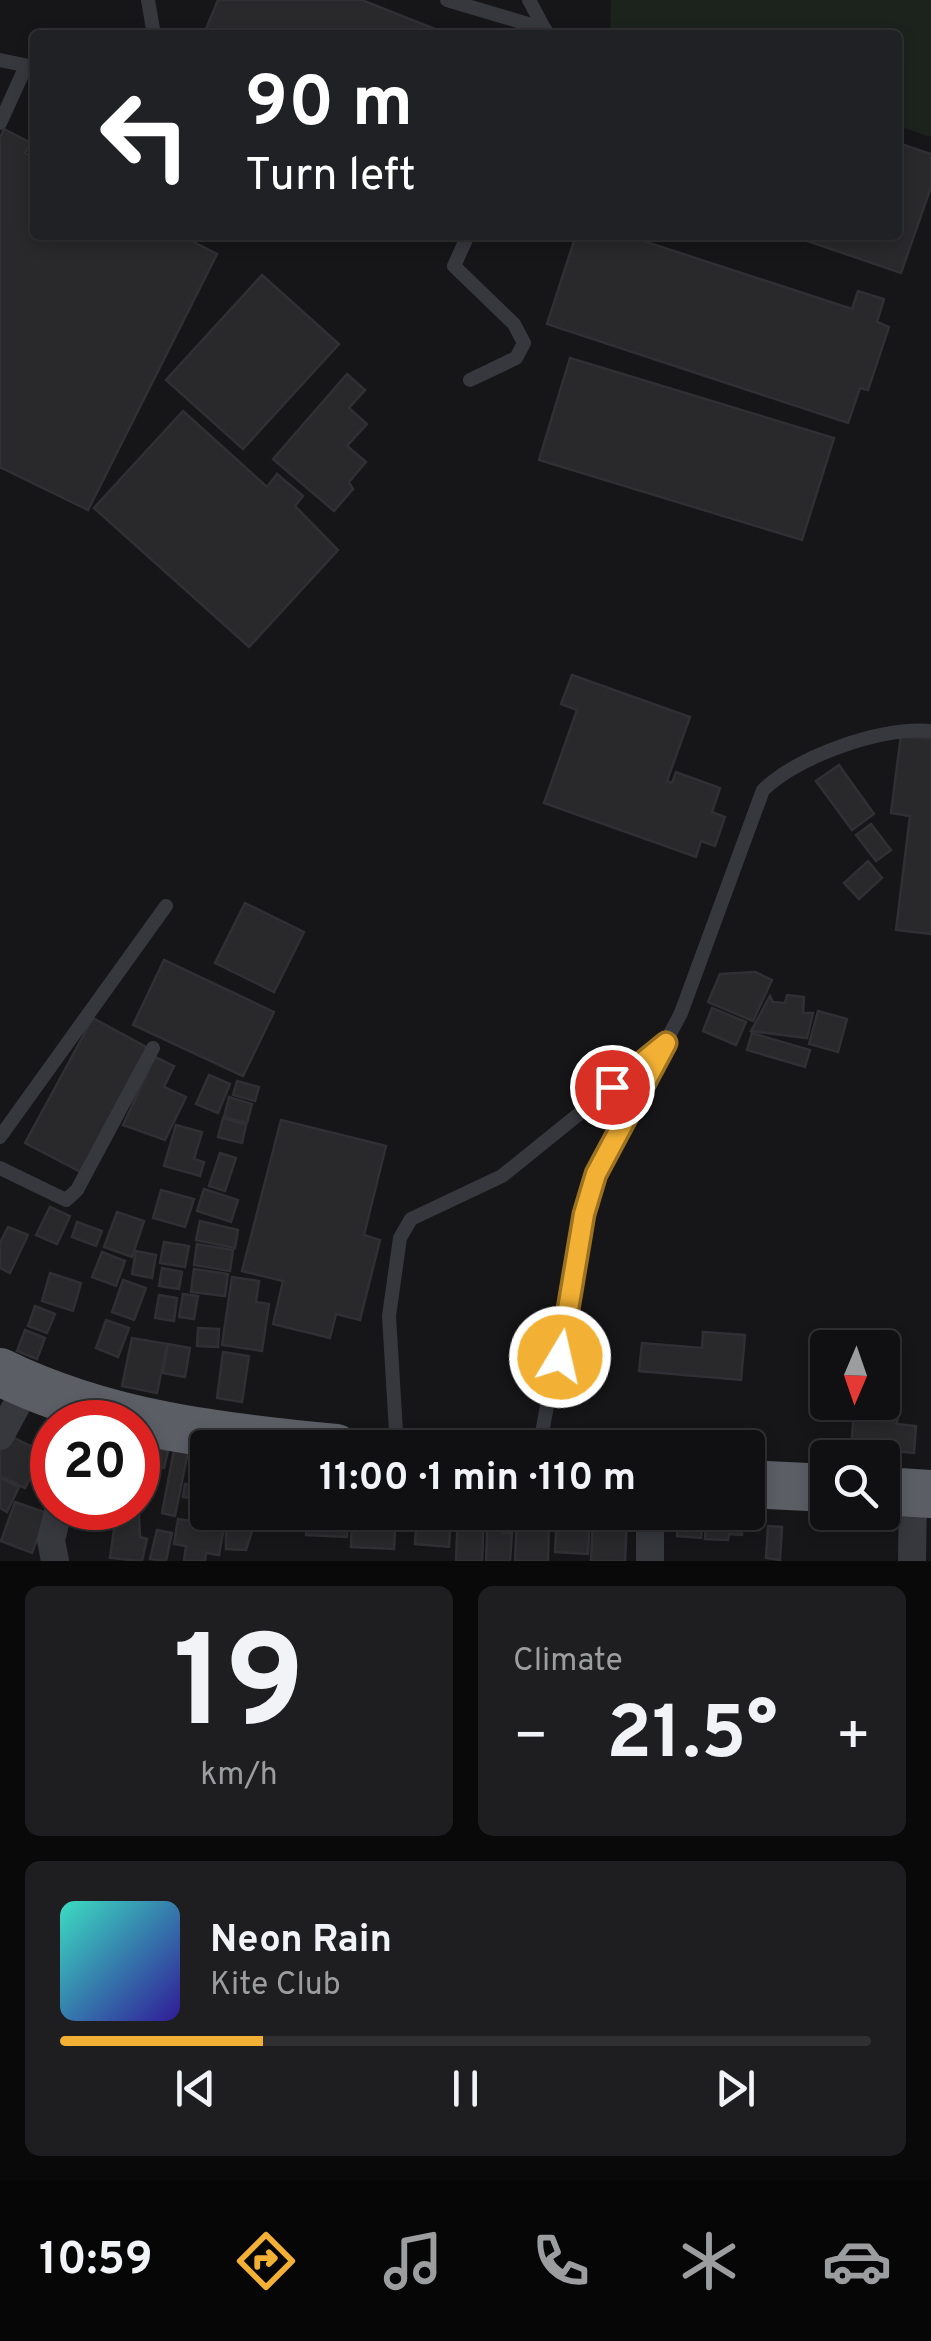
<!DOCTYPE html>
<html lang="en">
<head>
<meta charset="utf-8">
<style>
  :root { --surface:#101012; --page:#1e1e20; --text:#f1f3f6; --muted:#9c9d9f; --line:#303032; --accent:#f2b134 }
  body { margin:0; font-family:Overpass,sans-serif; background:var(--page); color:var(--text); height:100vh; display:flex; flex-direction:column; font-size:38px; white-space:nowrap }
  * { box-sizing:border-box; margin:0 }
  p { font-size:32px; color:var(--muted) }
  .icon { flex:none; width:55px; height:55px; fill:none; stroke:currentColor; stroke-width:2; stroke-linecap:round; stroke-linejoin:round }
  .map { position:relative; height:1561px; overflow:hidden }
  .drawer { display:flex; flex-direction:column; gap:25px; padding:25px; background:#09090a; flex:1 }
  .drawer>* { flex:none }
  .banner { position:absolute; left:30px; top:30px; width:872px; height:210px; border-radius:10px; box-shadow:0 5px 15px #0003,0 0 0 2px var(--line); background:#202124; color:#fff; overflow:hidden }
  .needle { width:65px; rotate:182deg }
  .buttons { position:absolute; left:810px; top:1330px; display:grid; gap:20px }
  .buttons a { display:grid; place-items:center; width:90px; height:90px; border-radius:10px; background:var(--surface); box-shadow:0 5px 15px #0003,0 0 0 2px var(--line); font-size:50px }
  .speed { position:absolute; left:30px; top:1400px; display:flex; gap:20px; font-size:50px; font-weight:700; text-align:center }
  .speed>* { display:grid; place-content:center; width:130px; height:130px; border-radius:50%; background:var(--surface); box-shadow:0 5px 15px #0003,0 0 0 2px var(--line); line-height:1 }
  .speed .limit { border:15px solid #d22; background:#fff; color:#111 }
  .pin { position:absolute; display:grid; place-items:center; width:85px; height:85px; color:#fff; margin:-42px; border:5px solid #fff; border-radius:50%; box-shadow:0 2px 10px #0007 }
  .me { position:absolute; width:110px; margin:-55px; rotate:9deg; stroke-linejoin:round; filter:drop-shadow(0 0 8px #0008) }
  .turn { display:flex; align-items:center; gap:35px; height:210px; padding:0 50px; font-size:45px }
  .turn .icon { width:130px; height:130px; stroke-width:2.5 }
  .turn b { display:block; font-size:70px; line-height:85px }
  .big { font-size:75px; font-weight:700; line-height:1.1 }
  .drawer .tile { flex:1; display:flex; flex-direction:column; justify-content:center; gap:15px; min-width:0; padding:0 35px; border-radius:15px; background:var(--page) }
  .drawer .dial { align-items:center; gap:0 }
  .dial b { font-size:130px; line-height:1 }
  .song { display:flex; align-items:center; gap:30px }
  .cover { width:120px; height:120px; border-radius:15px; background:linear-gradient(135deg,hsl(170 70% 55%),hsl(250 70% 35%)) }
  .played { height:10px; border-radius:5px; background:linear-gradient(90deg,var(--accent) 25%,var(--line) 25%) }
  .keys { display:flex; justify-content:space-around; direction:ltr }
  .heat { display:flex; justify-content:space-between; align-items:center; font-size:55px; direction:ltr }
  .drawer .tiles { flex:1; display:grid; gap:25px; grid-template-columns:1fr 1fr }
  .tile:last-child { grid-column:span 2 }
  .trip { position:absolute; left:190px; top:1430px; width:575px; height:100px; border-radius:10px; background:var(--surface); box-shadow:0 5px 15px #0003,0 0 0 2px var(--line); font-weight:700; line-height:100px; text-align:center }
  .tabs { display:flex; height:160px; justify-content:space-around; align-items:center; background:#060607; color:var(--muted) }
  .tabs .icon { width:70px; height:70px }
  .tabs .current { color:var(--accent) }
  .tabs b { font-size:45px; color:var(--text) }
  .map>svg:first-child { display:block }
  .green { fill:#1c231d }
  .building { fill:#29292c; stroke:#303034; stroke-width:2.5 }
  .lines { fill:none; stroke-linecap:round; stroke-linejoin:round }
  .service { stroke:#37383d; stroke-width:14 }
  .minor { stroke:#37383d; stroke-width:28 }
  .trunk { stroke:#5b5e65; stroke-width:48 }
  .route-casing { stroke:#9d7322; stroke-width:25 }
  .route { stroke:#f2b134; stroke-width:18 }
</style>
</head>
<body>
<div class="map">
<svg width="931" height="1561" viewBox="0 0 931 1561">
  <rect width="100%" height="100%" fill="#161618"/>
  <path class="green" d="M611,0H931V137L898,126V35H610Z"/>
  <g class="building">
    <path d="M218,0H362L450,35H222L206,29Z"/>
    <path d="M4,129L31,143L25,153L35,158V235H180L217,254L88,510L0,467V138Z"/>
    <path d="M898,143L931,154V187L901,273L790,235H898Z"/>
    <path d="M576,235H625L852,309L858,291L884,299L877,322L889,327L868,390L860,388L848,423L547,324Z"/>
    <path d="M262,275L339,344L243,449L166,380Z"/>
    <path d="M570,358L834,438L802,540L539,460Z"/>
    <path d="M347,374L365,390L349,408L367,424L347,446L366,462L349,482L353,489L334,511L273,459Z"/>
    <path d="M183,411L267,487L277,474L303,496L295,506L338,550L249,647L94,508Z"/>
    <path d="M572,675L690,717L667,781L672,783L676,772L720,788L712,812L725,817L715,846L701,841L696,857L544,803L577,710L561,704Z"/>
    <path d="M901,735L931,739V934L896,930L910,816L891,813Z"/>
    <path d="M839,765L874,814L852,830L816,781Z"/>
    <path d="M871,824L891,850L876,861L856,835Z"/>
    <path d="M868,861L882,878L859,899L844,883Z"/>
    <path d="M245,903L304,932L274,992L215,963Z"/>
    <path d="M164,960L274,1012L243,1076L133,1025Z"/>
    <path d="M755,972L772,980L753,1021L708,1002L720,974Z"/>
    <path d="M787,995L804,997L803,1013H813L807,1038L751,1031L770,996L773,1002L785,1003Z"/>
    <path d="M712,1008L746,1022L736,1045L703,1031Z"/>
    <path d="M818,1011L847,1019L838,1052L809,1044Z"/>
    <path d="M93,1018L148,1048L81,1172L25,1143Z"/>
    <path d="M752,1033L810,1050L805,1067L747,1050Z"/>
    <path d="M155,1057L174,1066L164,1087L186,1097L165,1140L123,1125Z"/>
    <path d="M209,1075L230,1084L218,1113L196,1104Z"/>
    <path d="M237,1081L259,1087L255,1101L233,1095Z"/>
    <path d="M229,1097L252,1104L247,1123L224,1117Z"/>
    <path d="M223,1118L246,1125L242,1143L218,1137Z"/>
    <path d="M281,1120L386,1146L364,1235L380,1240L360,1320L336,1314L330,1338L273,1324L283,1281L242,1271Z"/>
    <path d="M176,1125L202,1132L194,1159L204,1162L200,1176L164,1166Z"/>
    <path d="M220,1153L236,1158L225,1191L209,1186Z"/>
    <path d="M204,1189L238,1200L231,1222L197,1211Z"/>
    <path d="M161,1190L194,1199L185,1227L153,1218Z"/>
    <path d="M50,1207L70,1216L57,1244L36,1235Z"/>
    <path d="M117,1212L144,1221L132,1257L104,1247Z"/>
    <path d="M200,1221L238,1230L235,1248L196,1240Z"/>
    <path d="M77,1222L102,1231L96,1246L72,1237Z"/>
    <path d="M8,1227L28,1235L10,1273L0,1268V1243Z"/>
    <path d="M164,1242L189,1246L185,1267L160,1263Z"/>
    <path d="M197,1244L233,1250L230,1271L194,1265Z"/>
    <path d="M136,1251L156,1255L152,1278L132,1274Z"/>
    <path d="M102,1252L125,1261L116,1286L92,1277Z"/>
    <path d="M162,1268L182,1272L179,1289L159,1286Z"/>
    <path d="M194,1269L228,1274L225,1296L191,1292Z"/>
    <path d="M50,1273L81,1283L73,1311L42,1301Z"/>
    <path d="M232,1277L259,1281L256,1302L269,1304L262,1351L222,1345Z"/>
    <path d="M123,1280L146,1288L134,1320L112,1312Z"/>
    <path d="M183,1294L198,1296L194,1319L179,1317Z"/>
    <path d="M159,1295L177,1298L174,1321L155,1318Z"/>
    <path d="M35,1306L55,1314L47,1333L28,1326Z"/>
    <path d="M106,1320L129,1328L118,1357L96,1348Z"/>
    <path d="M198,1328L219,1329L218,1347L197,1346Z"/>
    <path d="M25,1330L45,1338L37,1359L17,1351Z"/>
    <path d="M703,1332L745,1335L741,1380L639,1371L642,1343L702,1348Z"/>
    <path d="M132,1338L167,1344L157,1393L122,1386Z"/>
    <path d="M168,1344L190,1348L185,1377L163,1373Z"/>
    <path d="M223,1352L249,1356L242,1402L217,1398Z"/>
    <path d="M882,1383L900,1385L897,1424L916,1426L914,1453L851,1447L855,1402H882Z"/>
    <path d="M6,1434L43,1452L25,1488L0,1476V1445Z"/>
    <path d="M138,1444L168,1451L164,1468L138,1462Z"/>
    <path d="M194,1449L208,1451V1474L190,1472Z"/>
    <path d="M174,1450L188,1452L175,1516L162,1513Z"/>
    <path d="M138,1465L147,1467L142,1488L138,1486Z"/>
    <path d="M195,1475L208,1477V1501L183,1497L185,1484L193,1485Z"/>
    <path d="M0,1478L19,1487L7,1512L0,1508Z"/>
    <path d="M138,1496L140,1537L147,1539L142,1561L110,1558L117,1508H138Z"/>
    <path d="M15,1502L47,1513L32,1553L1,1541Z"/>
    <path d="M62,1508H82L79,1522L60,1518Z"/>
    <path d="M217,1512H259L257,1523L216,1518Z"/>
    <path d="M272,1512H304L303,1526L271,1524Z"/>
    <path d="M307,1512L348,1513L347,1537L306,1535Z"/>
    <path d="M361,1512H396L394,1549L351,1547L352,1515Z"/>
    <path d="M417,1512H451L449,1547L415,1544Z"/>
    <path d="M458,1512H484L482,1561H456Z"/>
    <path d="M488,1512H504L503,1533H512L510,1561H486Z"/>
    <path d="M557,1512H590L588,1554L555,1552Z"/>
    <path d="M678,1512H703L701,1538L677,1536Z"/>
    <path d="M859,1513L892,1514V1530H859Z"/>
    <path d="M706,1514L742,1516V1535L729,1534L728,1540L705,1539Z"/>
    <path d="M517,1515L549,1516L548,1561H515Z"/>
    <path d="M593,1516L627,1518L625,1561H591Z"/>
    <path d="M178,1519L224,1526L219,1555L206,1553L205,1561H184L186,1546L174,1544Z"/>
    <path d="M226,1523L254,1525L246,1550L226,1549Z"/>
    <path d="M768,1526L782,1527L780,1560L766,1558Z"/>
    <path d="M157,1530L172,1533L166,1561L150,1559Z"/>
  </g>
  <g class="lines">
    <g class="service">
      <path d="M148,0L154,35"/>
      <path d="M447,0L545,29"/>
      <path d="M529,0L545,30"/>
      <path d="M0,60L34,67"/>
      <path d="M0,123L26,66"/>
      <path d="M468,235L454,266L514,324L524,343L516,358L470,380"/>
      <path d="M0,1137L166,906"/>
      <path d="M0,1168L66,1200L77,1190L153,1048"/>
      <path d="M397,1448L389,1316L400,1238L411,1219L502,1176L658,1050"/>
      <path d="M539,1448L584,1214L596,1174L681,1013L763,790C800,755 881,727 931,731"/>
    </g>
    <g class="minor">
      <path d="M0,1436L27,1386"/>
      <path d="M55,1561L51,1540L59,1508"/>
      <path d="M650,1561V1512"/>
      <path d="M912,1561L913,1493"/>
    </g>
    <g class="trunk">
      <path d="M0,1372C106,1424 220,1437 336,1448"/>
      <path d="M748,1484L828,1488"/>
      <path d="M882,1491L931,1494"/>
    </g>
  </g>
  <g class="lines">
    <g class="route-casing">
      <path id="route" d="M560,1357L584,1214L596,1174L666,1043L612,1087"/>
    </g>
    <use href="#route" class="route"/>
  </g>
</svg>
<div class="buttons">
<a><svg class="needle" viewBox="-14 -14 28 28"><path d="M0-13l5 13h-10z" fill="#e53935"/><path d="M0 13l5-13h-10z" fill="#9c9d9f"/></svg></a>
<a><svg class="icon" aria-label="search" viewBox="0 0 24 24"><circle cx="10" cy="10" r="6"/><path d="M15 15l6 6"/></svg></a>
</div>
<div class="speed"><div class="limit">20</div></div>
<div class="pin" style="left:612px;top:1087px;background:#d93025"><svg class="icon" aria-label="arrive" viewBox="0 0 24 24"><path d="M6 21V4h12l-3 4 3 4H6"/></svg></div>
<svg class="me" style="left:560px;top:1357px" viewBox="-20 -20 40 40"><circle r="17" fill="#f2b134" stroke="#fff" stroke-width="3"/><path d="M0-11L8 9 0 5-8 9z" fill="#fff"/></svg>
<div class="trip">11:00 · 1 min · 110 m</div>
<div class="banner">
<div class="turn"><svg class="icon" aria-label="left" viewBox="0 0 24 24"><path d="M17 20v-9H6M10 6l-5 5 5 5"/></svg><div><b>90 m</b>Turn left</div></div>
</div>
</div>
<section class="drawer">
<div class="tiles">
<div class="tile dial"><b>19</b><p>km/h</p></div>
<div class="tile"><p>Climate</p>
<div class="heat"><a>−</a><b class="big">21.5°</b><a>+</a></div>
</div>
<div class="tile">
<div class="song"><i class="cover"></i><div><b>Neon Rain</b><p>Kite Club</p></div></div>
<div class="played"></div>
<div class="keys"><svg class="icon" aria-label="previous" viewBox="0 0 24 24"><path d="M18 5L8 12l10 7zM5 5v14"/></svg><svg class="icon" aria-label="pause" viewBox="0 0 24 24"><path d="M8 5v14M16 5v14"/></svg><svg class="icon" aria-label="next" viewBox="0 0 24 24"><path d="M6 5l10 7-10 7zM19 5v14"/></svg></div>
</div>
</div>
</section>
<nav class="tabs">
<b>10:59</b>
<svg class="icon current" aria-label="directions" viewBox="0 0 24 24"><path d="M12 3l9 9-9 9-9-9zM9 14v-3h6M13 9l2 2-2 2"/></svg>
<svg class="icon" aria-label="music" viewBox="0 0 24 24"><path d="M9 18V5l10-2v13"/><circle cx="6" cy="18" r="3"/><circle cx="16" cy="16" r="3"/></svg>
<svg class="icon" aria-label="phone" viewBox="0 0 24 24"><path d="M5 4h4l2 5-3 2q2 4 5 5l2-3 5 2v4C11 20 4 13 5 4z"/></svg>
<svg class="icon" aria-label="climate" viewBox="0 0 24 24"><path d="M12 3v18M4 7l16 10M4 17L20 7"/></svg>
<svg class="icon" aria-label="car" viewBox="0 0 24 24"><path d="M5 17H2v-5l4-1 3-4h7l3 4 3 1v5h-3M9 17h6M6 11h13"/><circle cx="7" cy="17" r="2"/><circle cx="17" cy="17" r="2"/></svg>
</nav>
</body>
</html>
